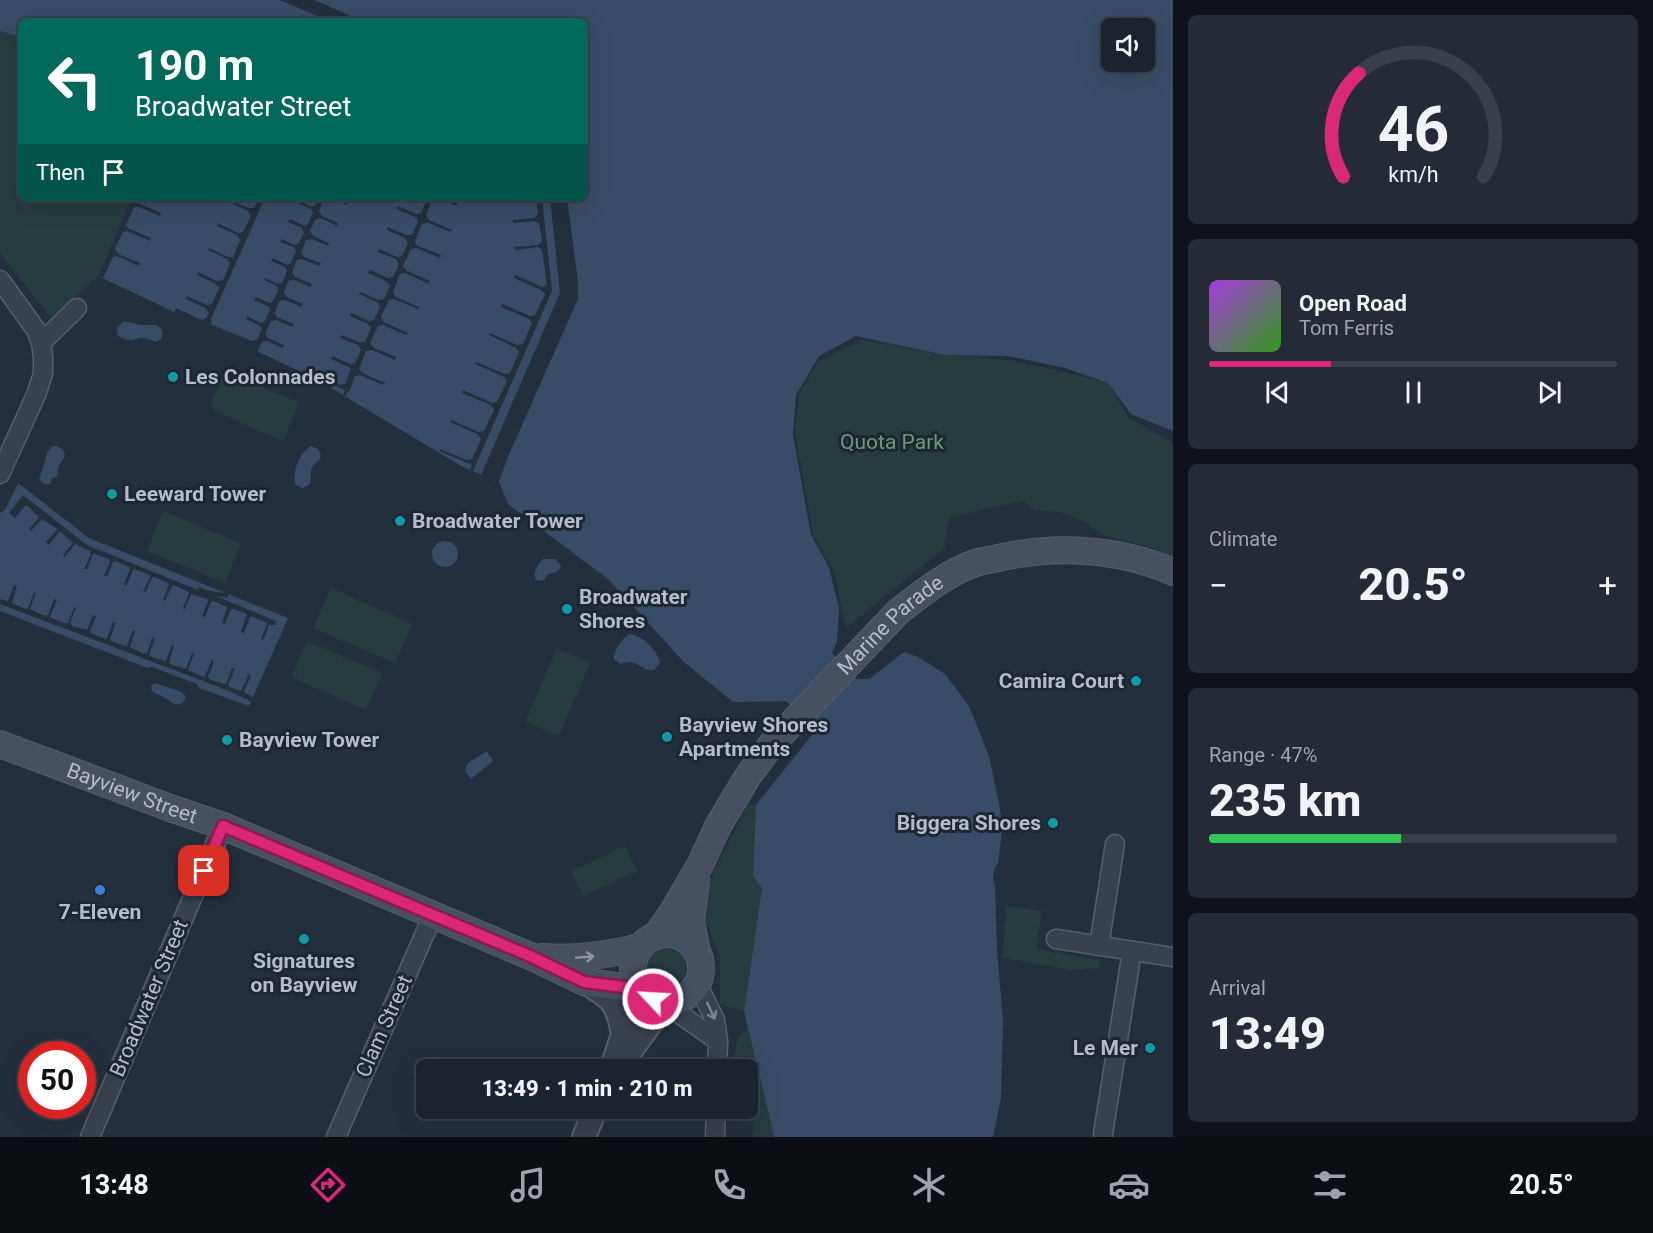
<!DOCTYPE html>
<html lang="en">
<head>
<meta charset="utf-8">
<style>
  :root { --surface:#1b232e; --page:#242b36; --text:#f1f3f6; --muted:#a0a4aa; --line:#39404a; --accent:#db2777 }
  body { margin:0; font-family:Roboto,sans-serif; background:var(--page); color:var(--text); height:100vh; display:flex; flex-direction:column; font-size:22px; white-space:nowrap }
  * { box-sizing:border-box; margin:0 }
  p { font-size:20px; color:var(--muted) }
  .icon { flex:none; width:33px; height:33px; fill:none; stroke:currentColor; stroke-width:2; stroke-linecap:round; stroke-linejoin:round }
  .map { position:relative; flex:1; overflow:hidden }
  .side { display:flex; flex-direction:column; gap:15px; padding:15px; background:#0f1319; width:480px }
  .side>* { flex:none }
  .hud { position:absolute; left:18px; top:18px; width:570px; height:183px; border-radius:9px; box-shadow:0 6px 24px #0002,0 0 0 2px var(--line); background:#00695c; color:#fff; overflow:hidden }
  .controls { position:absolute; left:1101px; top:18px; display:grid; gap:12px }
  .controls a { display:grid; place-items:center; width:54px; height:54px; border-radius:9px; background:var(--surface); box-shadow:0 6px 24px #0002,0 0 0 2px var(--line); font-size:30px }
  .speed { position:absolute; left:18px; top:1041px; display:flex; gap:12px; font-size:30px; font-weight:700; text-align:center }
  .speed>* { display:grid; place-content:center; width:78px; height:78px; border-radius:50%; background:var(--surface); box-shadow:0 6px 24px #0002,0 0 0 2px var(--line); line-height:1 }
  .speed .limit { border:9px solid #d22; background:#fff; color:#111 }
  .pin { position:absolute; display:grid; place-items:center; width:51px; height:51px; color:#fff; margin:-26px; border-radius:12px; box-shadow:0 3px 9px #0006 }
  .me { position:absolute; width:66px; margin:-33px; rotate:295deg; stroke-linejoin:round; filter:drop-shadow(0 0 4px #0008) }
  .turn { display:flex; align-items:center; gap:21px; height:126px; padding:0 18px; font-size:27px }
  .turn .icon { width:78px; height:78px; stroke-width:2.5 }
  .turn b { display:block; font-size:42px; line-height:51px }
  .then { display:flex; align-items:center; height:57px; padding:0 18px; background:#0003; gap:12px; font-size:22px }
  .big { font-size:45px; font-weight:800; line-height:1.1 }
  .side .widget { flex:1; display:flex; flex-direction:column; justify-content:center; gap:9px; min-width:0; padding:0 21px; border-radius:9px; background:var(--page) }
  .side .dial { align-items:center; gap:0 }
  .dial svg { height:156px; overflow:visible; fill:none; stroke:var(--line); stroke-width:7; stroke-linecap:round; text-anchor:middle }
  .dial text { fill:var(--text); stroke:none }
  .song { display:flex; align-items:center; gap:18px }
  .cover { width:72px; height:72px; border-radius:9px; background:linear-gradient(135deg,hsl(280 70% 55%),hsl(110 70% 35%)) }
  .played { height:6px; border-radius:3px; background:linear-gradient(90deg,var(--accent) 30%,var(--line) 30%) }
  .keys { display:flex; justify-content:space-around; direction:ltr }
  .heat { display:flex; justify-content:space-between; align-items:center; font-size:33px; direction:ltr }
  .charge { height:9px; border-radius:4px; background:linear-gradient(90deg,#34c759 47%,var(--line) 0) }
  .trip { position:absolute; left:416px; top:1059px; width:342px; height:60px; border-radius:9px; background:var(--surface); box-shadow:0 6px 24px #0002,0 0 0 2px var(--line); font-weight:800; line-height:60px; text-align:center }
  .tabs { display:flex; height:96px; justify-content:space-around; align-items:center; background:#0b0e12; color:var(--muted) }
  .tabs .icon { width:42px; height:42px }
  .tabs .active { color:var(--accent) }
  .tabs b { font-size:27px; color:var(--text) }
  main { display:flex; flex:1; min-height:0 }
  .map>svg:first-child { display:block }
  .green { fill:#263c3f }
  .water { fill:#394c67; fill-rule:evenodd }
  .pier { fill:#242f3e }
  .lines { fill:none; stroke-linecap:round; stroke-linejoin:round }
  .minor-casing { stroke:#565f6c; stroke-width:21 }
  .tertiary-casing { stroke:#565f6c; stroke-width:26 }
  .secondary-casing { stroke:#565f6c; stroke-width:28 }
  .minor { stroke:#38414e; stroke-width:18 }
  .tertiary { stroke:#38414e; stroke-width:22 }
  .secondary { stroke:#465061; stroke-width:26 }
  .oneway { stroke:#8e96a5 }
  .oneway2 { stroke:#7c8592 }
  .route-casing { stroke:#8e194d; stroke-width:15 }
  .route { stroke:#db2777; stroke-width:10 }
  .culture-dot { fill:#0f9aa8; stroke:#1d2633; stroke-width:2 }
  .shop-dot { fill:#3f7fe0; stroke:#1d2633; stroke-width:2 }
  .labels { text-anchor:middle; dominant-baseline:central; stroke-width:6; stroke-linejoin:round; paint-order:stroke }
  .poi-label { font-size:21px; font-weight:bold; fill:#b4bcc9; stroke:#1d2633; text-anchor:start }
  .park-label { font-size:21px; fill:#6b9a76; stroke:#1d2633 }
  .street-label { font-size:21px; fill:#b4bcc9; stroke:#1d2633 }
</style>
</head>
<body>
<main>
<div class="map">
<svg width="1173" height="1137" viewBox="0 0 1173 1137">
  <rect width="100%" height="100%" fill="#242f3e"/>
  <g class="green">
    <path d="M0,31L21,37V198H132L98,276L51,318L0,253Z"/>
    <path d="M861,340L944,355L1008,360L1064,372L1108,383L1129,418L1173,443V559L1153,548L1102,535L1085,522L1060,512L1035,510L1023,501L949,517L944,548L846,628L834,572L813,534L795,432L799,394L818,362Z"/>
    <path d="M224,371L299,403L283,441L213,410L211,403Z"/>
    <path d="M163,511L241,543L225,583L147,551Z"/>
    <path d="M331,588L412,624L395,663L313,628Z"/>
    <path d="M307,641L382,673L366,710L291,677Z"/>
    <path d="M557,648L590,663L559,736L525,722Z"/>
    <path d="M748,805H756L753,876L762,888L744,1011L720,1004V956L704,917V898L713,873Z"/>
    <path d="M625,846L637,871L583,896L571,871Z"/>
    <path d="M1006,906L1042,911L1036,949L1100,960L1099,968L1072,970L1003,958Z"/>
    <circle cx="665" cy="967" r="21"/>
    <path d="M748,1028L773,1133L774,1137H753L754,1095L747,1085V1070L736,1069L733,1066L737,1038Z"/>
  </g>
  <g class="water">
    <path d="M0,0H1173V431L1131,414L1108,383L1065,368L1009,356L944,355L856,336L819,356L796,395L793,435L811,535L829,567L839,609L837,641L832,653L857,679H869L904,652L918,657L945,674L969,706L989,756L1000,808L1002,831L998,863L995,867L993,877L995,887L997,950L1003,1020L1001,1098L993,1137H774L744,1011L762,888L753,876L756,805L816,730L786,701L733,702L684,662L608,579L508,504L499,482L463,467L316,379L98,276L132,198H585V21H21V37L0,31ZM1112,28H1144V62H1112Z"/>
    <path d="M124,321L141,325H157L162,330V338L156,342C152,341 149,339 145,338C135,337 131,344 118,336L117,328Z"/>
    <path d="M56,446C70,452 64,457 59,466C57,470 58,473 57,477L52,478L50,484H44L39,479L44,465L47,453L52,447Z"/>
    <path d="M311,446L318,449C326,463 313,460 311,471C309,480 315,483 303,488L296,485C291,473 300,452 311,446Z"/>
    <path d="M18,483L89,538L288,618L249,706L199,688L197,684L152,667L148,668L0,611V513L5,510Z"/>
    <circle cx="445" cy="554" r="13"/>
    <path d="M543,559H555L560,564L561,567L557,572L548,574L544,580L538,581L536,580C532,573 538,564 543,559Z"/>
    <path d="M630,634C643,636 657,650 660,662L654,670C644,672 640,663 630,662C629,662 622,663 620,664L614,659C613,651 623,637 630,634Z"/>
    <path d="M155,683L182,692L186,697C181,710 173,703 165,698C161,695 156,694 152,691L151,686Z"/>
    <path d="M487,751L493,761L471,779L465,771L468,763Z"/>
  </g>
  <g class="pier">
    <path d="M280,0H314L363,21H329Z"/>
    <path d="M132,198H137L140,204L161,213L160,216L139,207H134L126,225L128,228L151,238L150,241L127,231L123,232L115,249L118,254L140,263L139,266L117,256L113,257L103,278L98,276Z"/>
    <path d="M259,198H265L211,319L212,325L252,341L257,340L262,329L260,326L246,319L247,316L261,323L264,322L270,310L268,306L254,300L256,297L270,303L273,301L278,291L277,286L264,280L265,278L278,284L282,283L287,271L285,267L271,261L273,258L287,265L291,263L296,251L294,247L280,242L282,239L294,245L298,244L304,233L302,228L288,222L290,219L303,225H307L313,213L311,209L297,203L299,201L312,207L316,205L319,198H337L348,203L347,205L330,198L324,199L319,211L322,216L338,223L337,226L321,218L315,220L310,231L313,236L329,243L328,246L312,239L306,240L301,252L304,257L321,263L319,266L302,259L297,260L292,272L295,277L312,284L310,287L294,280L288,281L284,293L287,297L303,304L301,307L285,300L279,301L275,313L277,317L294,324L293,327L276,320L271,321L265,334L268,338L284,345L283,348L267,341L262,342L257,352L174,313L176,308L202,320L206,318L209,313L205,308L186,299L187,296L207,305L212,304L219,288L216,284L197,275L198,272L217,281L223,280L230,264L227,259L208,250L209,248L228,257H233L240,240L237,235L217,226L218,223L238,233L243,232L251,216L248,211L229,202L230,200L249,208H254Z"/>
    <path d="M427,198H445L458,204L457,206L438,198L433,199L426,215L429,220L452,230L451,232L428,223L422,224L415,241L416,245L441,255L440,258L416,248L411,249L403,266L407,271L430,281L429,284L405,273L400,274L393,292L396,297L419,307L418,309L394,299L389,300L381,317L384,322L408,333L406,335L383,325L378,326L370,343L374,348L396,357L395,360L372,350L366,351L359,369L362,373L385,383L383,385L360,375L355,376L349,392L348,391L346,396L343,395L345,390L322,380L323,378L340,385L345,384L351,369L349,367L331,359L332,356L350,364L355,363L361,350L358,345L340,338L341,335L359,342H365L371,328L368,324L350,316L351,313L369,321L374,320L380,307L377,302L359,294L361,292L378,300L384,299L390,286L386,281L368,273L370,270L388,278L393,277L399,264L396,259L378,252L379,249L397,257L402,256L408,243L405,238L387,230L388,227L406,235H412L418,221L415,217L397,209L398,206L416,214L421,213L427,199Z"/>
    <path d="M536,198H542L552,291L473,471L470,470L472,465L439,451L440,449L467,460L472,459L481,439L477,434L450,422L451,420L479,432L484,431L494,410L491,405L462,393L463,390L492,403L497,402L507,381L504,377L475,364L476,362L505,374L510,373L519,352L516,348L489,335L490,333L517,345L523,344L532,323L529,319L501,307L502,304L530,316L535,315L545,294L541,290L514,278L515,275L542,287L547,285L542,250L538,247L515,250V247L538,245L542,241L539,223L534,221L513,223V220L534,218L538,214Z"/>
    <path d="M550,198H567L578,281V299L507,459L499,482L481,475L560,293Z"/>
    <path d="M23,495L87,545L198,590L199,587L205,589V590L223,593L224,592L229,594L227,598L216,596L276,621L275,625H269L263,640L261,639L267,624L266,622L253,617H250L244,633L241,632L247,614L233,609H231L225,624L222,623L227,607L214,601L211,602L205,617L202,616L208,601L207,599L191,594L185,609L183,608L189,593L187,591L174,585L172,586L165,601L163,600L169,585L168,583L154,577L152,578L146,592L143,591L150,577L149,575L135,569L133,570L126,586L124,584L130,569L129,567L115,561L113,562L107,576H104L110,562L109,559L95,554H93L87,569H84L91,554L90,551L75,544L65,557L63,555L73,543L61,532H59L49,545L46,542L57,530L56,528L42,519L31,531L29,529L39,517L27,505L25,506L15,518L9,513Z"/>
    <path d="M14,585L17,586L12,603L26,609L28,608L34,592L36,593L30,609L45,616L48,615L54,599L57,600L50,616L51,618L65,623H68L74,607L76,608L70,623L72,626L87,630L93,615L96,616L90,631L91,633L105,639L107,638L113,622L116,623L110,639L111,641L125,646H127L133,630L135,631L130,647L144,654L147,653L152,638L155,639L149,654L150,656L164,661H166L172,645L174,646L169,662L170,664L186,669L192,653L194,654L188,670L203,677L205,676L212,660L214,661L208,677L209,679L224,684H226L232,668L235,669L228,685L229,687L241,691L249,674L251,676L244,691L245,693L253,697L251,702L232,692L0,604V599L8,601Z"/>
  </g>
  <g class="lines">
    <g class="minor-casing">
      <g id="minor">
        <path d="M0,280L36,330L41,343L43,357V374L36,395L0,474"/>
        <path d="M41,343L77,308"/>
        <path d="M1056,939L1173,957"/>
        <path d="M1099,946L1115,844"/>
        <path d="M697,983L715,1020L718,1041L717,1070"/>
        <path d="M670,1002L678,1013L718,1041"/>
        <path d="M1103,1134L1132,951"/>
        <path d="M90,1137L223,826"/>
        <path d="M336,1137L433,915"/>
        <path d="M715,1137L716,1108"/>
      </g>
    </g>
    <g class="tertiary-casing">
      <g id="tertiary">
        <path d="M584,982C612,998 617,1002 623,1034"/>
        <path d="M619,1067L666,1002"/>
        <path d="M611,1070L623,1034L643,993"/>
        <path d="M584,1137L596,1108"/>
      </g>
    </g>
    <g class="secondary-casing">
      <g id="secondary">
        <path id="s1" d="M0,744L173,809L223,826L530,956L584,982L640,989"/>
        <path d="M696,880L691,920L697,953"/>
        <circle cx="667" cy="968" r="34"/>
        <path id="s2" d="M656,936L672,913L700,865L718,826L748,776L772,744L898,612C921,594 947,573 975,563C982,561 990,560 998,558C1056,545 1118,548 1173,572"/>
        <path d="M542,957C576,960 607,955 640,947"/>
      </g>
    </g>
    <use href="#minor" class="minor"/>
    <use href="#tertiary" class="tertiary"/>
    <use href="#secondary" class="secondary"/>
  </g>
  <defs><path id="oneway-shaft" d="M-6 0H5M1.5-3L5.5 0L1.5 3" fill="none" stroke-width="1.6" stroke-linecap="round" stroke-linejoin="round" transform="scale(1.5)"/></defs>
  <use class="oneway" href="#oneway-shaft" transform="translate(585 957) rotate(-4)"/>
  <use class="oneway2" href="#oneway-shaft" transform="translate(711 1011) rotate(65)"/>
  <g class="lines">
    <g class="route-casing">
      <path id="route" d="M204,871L223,826L530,956L584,982L640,989L653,999"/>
    </g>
    <use href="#route" class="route"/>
  </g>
  <g class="culture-dot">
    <circle cx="173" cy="377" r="6"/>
    <circle cx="112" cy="494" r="6"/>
    <circle cx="400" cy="521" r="6"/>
    <circle cx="567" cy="609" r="6"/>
    <circle cx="1136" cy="681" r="6"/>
    <circle cx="667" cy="737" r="6"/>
    <circle cx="227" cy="740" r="6"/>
    <circle cx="1053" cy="823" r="6"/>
    <circle cx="304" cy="939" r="6"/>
    <circle cx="1150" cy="1048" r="6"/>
  </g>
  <circle class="shop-dot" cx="100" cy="890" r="6"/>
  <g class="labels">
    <g class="poi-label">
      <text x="185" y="377">Les Colonnades</text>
      <text x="124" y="494">Leeward Tower</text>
      <text x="412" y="521">Broadwater Tower</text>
      <text x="579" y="597">Broadwater<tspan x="579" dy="24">Shores</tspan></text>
      <text x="1124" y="681" text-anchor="end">Camira Court</text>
      <text x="679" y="725">Bayview Shores<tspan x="679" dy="24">Apartments</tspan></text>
      <text x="239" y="740">Bayview Tower</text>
      <text x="1041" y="823" text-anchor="end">Biggera Shores</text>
      <text x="100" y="912" text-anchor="middle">7-Eleven</text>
      <text x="304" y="961" text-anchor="middle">Signatures<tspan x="304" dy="24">on Bayview</tspan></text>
      <text x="1138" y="1048" text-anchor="end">Le Mer</text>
    </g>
    <g class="park-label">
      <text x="892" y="442">Quota Park</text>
    </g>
    <g class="street-label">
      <text stroke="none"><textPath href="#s2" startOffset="393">Marine Parade</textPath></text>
      <text stroke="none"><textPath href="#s1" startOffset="141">Bayview Street</textPath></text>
      <text transform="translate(149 998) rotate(-67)">Broadwater Street</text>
      <text transform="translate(384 1026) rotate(-66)">Clam Street</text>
    </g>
  </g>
</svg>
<div class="controls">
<a><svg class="icon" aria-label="sound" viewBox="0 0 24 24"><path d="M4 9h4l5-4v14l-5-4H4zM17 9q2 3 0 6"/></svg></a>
</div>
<div class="speed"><div class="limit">50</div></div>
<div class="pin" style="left:204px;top:871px;background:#d93025"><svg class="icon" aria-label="arrive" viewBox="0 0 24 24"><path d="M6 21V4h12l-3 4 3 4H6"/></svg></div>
<svg class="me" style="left:653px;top:999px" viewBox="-20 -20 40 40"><circle r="17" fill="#db2777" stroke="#fff" stroke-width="3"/><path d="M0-11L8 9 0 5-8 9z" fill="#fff"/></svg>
<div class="trip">13:49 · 1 min · 210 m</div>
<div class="hud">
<div class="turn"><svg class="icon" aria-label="left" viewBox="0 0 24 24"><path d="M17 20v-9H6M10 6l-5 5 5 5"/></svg><div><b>190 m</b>Broadwater Street</div></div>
<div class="then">Then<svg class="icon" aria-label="arrive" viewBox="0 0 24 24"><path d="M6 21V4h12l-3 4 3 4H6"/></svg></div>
</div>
</div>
<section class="side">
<div class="widget dial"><svg viewBox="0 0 100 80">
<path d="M14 69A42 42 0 1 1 86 69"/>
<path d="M14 69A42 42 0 0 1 22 16" stroke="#db2777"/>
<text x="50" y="56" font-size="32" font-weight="700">46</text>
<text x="50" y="72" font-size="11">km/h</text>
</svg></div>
<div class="widget">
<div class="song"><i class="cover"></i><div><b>Open Road</b><p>Tom Ferris</p></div></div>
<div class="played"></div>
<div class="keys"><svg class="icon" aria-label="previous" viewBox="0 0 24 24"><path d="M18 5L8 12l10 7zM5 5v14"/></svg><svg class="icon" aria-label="pause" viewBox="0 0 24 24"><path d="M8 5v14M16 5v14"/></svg><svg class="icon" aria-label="next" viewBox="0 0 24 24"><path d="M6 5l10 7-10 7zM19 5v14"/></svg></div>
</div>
<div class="widget"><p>Climate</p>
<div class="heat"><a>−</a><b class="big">20.5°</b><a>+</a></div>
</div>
<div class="widget"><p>Range · 47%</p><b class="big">235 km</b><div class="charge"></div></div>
<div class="widget"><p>Arrival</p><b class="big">13:49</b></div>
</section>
</main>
<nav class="tabs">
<b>13:48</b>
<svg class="icon active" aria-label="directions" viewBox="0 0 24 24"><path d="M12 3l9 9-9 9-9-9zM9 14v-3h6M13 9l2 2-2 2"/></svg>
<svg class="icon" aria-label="music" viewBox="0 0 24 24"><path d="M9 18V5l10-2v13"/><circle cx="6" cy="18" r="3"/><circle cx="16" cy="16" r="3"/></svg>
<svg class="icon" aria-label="phone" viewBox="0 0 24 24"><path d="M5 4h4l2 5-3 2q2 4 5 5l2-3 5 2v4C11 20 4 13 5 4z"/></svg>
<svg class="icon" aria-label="climate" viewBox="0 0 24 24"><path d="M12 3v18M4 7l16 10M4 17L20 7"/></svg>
<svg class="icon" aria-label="car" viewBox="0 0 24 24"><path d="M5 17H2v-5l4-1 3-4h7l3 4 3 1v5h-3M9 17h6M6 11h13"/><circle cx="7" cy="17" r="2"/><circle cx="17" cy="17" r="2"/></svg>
<svg class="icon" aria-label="filters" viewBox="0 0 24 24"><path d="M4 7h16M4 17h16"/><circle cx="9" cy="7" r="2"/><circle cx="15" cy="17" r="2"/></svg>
<b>20.5°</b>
</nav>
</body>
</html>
